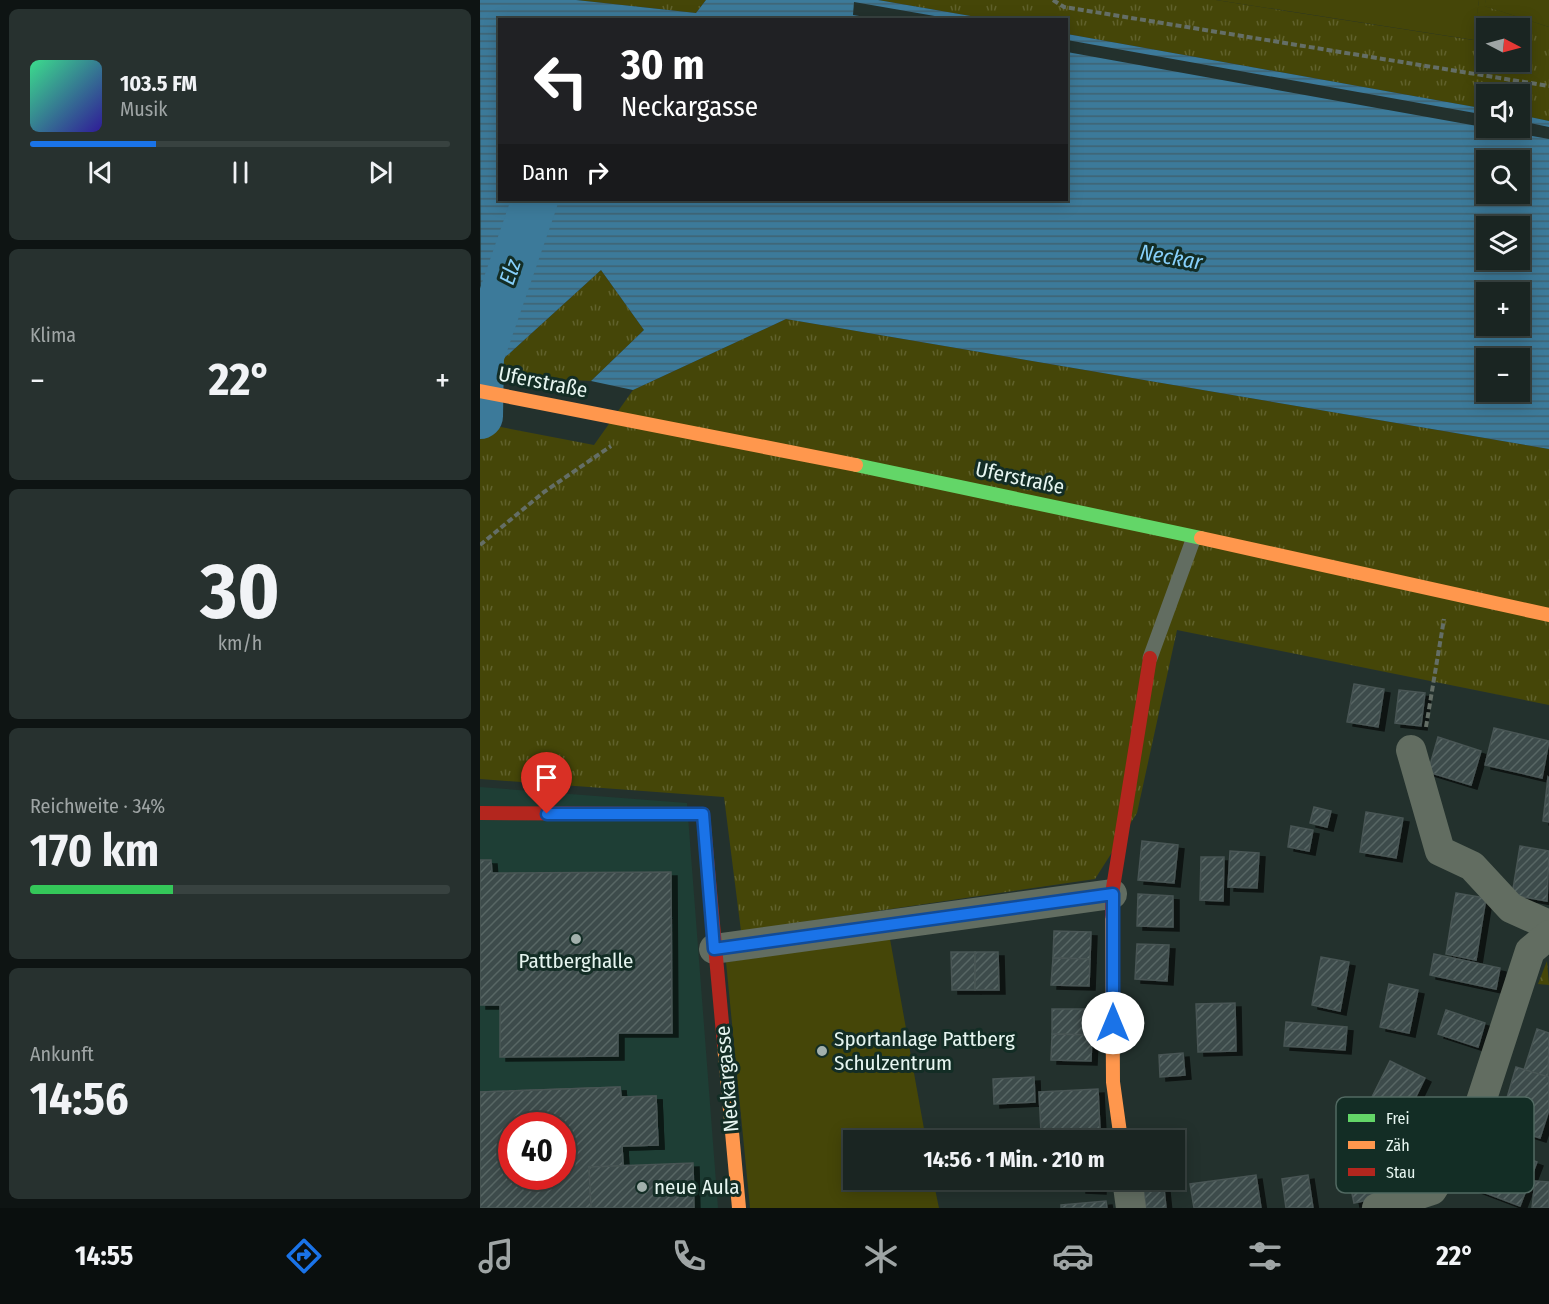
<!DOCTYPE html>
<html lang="de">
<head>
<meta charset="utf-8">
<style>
  :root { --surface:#1a2522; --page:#27312f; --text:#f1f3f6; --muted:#9fa5a5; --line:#384240; --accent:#1a73e8 }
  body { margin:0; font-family:"Fira Sans Condensed",sans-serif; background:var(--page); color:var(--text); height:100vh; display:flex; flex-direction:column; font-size:22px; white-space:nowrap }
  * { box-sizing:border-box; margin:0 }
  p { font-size:20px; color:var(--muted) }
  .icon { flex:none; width:33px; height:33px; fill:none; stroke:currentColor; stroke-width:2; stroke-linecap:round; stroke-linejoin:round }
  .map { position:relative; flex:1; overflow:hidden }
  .side { display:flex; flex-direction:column; gap:9px; padding:9px; background:#0e1413; width:480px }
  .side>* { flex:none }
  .banner { position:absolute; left:18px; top:18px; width:570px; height:183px; border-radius:0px; box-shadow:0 3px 15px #0003,0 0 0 2px var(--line); background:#202124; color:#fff; overflow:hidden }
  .needle { width:39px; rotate:96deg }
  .controls { position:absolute; left:996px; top:18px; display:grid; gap:12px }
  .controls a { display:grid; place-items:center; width:54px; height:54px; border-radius:0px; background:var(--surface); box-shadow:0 3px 15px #0003,0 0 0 2px var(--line); font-size:30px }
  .speed { position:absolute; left:18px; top:1112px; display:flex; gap:12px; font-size:30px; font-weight:700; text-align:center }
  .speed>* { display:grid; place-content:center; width:78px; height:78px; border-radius:50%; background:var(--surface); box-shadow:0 3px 15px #0003,0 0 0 2px var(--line); line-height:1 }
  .speed .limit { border:9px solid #d22; background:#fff; color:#111 }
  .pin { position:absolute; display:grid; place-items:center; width:51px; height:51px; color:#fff; margin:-62px -26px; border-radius:50% 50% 50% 0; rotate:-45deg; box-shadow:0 0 6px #0007 }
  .pin .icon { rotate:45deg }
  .me { position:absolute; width:66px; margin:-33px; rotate:0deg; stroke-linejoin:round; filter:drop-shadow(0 0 4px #0008) }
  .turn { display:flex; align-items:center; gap:21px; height:126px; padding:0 24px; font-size:27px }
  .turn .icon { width:78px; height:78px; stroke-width:2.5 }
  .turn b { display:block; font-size:42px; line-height:51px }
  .then { display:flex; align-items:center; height:57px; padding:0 24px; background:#0003; gap:12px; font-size:22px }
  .big { font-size:45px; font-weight:700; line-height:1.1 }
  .side .card { flex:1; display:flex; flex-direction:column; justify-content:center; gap:9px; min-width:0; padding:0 21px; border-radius:9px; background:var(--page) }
  .side .dial { align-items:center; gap:0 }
  .dial b { font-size:78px; line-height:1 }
  .song { display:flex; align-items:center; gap:18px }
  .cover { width:72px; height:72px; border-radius:9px; background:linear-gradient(135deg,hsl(150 70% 55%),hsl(250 70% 35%)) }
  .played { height:6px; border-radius:3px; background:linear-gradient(90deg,var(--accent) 30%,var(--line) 30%) }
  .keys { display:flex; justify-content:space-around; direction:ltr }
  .heat { display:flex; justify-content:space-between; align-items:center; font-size:33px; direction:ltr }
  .charge { height:9px; border-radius:4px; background:linear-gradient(90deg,#34c759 34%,var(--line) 0) }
  .trip { position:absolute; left:363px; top:1130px; width:342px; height:60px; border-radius:0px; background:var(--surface); box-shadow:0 3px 15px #0003,0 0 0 2px var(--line); font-weight:700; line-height:60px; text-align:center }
  .dock { display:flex; height:96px; justify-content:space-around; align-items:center; background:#0a0f0e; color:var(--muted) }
  .dock .icon { width:42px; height:42px }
  .dock .on { color:var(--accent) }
  .dock b { font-size:27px; color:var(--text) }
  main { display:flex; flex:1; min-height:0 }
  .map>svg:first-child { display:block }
  .built { fill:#1e3e35; fill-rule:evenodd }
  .grass { fill:url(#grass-tufts); fill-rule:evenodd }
  .forest { fill:url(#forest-crowns) }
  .garden { fill:#454608 }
  .water { fill:url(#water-rules); fill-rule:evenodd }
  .pier { fill:#23312d }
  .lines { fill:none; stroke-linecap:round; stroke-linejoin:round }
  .river { stroke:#3c7a9a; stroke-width:46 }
  .building { fill:url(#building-hatch); stroke:#485554; stroke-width:1.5; fill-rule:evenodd; filter:url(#shadow) }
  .path { stroke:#646e66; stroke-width:4; stroke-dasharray:6 3; stroke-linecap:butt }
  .lane { stroke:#626d61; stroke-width:15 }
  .street { stroke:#626d61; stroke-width:30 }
  .fast { stroke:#63d668; stroke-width:14 }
  .slow { stroke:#ff974d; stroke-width:14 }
  .jam { stroke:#b3261e; stroke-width:14 }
  .route-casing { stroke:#114b97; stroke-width:15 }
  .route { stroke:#1a73e8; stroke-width:10 }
  .poi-dot { fill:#a2b0ac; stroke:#132d25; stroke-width:2 }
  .labels { text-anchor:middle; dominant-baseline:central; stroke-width:6; stroke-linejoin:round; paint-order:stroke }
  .street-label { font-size:21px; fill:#e6f5f0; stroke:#132d25 }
  .poi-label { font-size:21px; fill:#e6f5f0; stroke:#132d25; text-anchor:start }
  .water-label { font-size:22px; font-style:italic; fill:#87d0fa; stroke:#132d25 }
  .key { fill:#132d25; stroke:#526962; stroke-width:1.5 }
  .key-label { font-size:16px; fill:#e6f5f0 }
</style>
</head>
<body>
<main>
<section class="side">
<div class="card">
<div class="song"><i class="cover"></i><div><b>103.5 FM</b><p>Musik</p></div></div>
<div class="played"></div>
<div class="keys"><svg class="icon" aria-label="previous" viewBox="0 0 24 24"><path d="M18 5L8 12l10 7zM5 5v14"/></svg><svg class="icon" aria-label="pause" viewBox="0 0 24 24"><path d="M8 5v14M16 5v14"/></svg><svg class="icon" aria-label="next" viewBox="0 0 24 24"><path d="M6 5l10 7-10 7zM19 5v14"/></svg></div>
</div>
<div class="card"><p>Klima</p>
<div class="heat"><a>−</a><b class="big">22°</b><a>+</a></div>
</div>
<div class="card dial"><b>30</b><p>km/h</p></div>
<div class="card"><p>Reichweite · 34%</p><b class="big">170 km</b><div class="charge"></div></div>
<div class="card"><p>Ankunft</p><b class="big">14:56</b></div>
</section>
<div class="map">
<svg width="1069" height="1208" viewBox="0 0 1069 1208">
  <defs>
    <pattern id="grass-tufts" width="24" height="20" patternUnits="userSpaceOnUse" patternTransform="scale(1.5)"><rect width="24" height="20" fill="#454608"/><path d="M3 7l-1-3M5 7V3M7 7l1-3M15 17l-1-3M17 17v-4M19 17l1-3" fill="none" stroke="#60612c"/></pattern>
    <pattern id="forest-crowns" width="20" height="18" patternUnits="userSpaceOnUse" patternTransform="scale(1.5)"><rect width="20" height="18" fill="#454608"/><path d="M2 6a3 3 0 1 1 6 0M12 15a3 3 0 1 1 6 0" fill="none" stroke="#60612c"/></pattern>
    <pattern id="water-rules" width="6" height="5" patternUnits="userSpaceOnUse" patternTransform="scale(1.5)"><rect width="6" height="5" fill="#3c7a9a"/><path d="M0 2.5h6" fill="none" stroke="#406271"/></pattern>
    <pattern id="building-hatch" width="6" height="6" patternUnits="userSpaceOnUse" patternTransform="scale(1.5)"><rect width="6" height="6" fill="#3d4c4b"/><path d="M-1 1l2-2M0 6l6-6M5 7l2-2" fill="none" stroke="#596665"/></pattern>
    <filter id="shadow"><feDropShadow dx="6" dy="4" stdDeviation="0" flood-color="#0009"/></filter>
  </defs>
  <rect width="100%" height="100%" fill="#23312d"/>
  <path class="built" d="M0,787L207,803L238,1208H0ZM32,1125H82V1176H32Z"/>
  <g class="grass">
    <path d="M96,0H226L216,13Z"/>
    <path d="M398,0H736L993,40L999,0H1006L1005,6L1069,27V121L1040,115V94H1006V109L587,34L586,20L508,19ZM1006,28H1040V62H1006Z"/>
    <path d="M121,270L164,330L111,381L75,379L0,365V356L21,361Z"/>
    <path d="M306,319L1069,449V705L697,630L657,813L615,879L261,931L244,797L0,779V423L114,445L153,390Z"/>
  </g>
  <path class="forest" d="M1067,961L1069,985L1058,984Z"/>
  <g class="garden">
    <path d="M736,0H999L994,40Z"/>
    <path d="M1006,0H1069V27L1004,6Z"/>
    <path d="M410,939L446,1140H374V1179H453L459,1208H270L246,962Z"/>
  </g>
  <path class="water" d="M0,0H96L216,13L226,0H398L508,19L20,20V200H586L587,34L1006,109V128H1040V115L1069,121V449L306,319L153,390L111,381L164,330L121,270L21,361L1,356ZM1006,160H1040V194H1006ZM1006,226H1040V260H1006ZM1006,292H1040V326H1006ZM1006,358H1040V392H1006Z"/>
  <g class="pier">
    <path d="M374,2L472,19H398L373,15Z"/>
    <path d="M587,40L1006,115V128H1040V121L1069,127V139L587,52Z"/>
  </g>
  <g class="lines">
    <path class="river" d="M0,416L1,356L55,200"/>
  </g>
  <g class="building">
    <path d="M874,684L904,689L898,727L867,722Z"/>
    <path d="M919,690L945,693L941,726L915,723Z"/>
    <path d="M1014,728L1069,741L1062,778L1005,765Z"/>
    <path d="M958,737L1001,751L991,785L948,772Z"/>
    <path d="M1068,777L1069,778V822L1063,821Z"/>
    <path d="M834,807L851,811L847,827L830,823Z"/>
    <path d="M886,812L923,818L916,858L880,852Z"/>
    <path d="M811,826L833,830L829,851L808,847Z"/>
    <path d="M662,841L698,845L694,883L658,880Z"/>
    <path d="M1040,846L1069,851L1067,901L1032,895Z"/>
    <path d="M750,851L779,853L777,888L748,887Z"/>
    <path d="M721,857H744L743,901L720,900Z"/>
    <path d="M0,860H11L12,873L191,872L192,1033H138V1056L20,1057V1005H0Z"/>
    <path d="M976,893L1006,898L996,960L966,954Z"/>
    <path d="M658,894L693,896V927L657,926Z"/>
    <path d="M574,931L611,932L610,959L573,958Z"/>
    <path d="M657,944L689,945L687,981L655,979Z"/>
    <path d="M471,952H495V990H472Z"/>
    <path d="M495,952H518L519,990H495Z"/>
    <path d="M954,954L1020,968L1016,989L950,975Z"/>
    <path d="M841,957L869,962L860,1011L832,1005Z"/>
    <path d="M573,958L610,959L609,986L571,985Z"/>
    <path d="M909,984L938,990L929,1033L900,1027Z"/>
    <path d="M755,1003L756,1051L718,1052L716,1004Z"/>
    <path d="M572,1009H612V1035L572,1034Z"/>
    <path d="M966,1010L1005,1023L998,1047L958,1034Z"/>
    <path d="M806,1022L867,1027L865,1050L804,1046Z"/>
    <path d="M1057,1029L1069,1033L1068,1077L1044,1070Z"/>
    <path d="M572,1034L612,1035L611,1061L571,1060Z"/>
    <path d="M703,1053L705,1075L680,1077L679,1055Z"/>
    <path d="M910,1061L945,1078L923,1123L888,1105Z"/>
    <path d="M1036,1067L1069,1077V1110L1060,1138L1019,1125Z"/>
    <path d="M554,1077L555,1102L514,1104L513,1079Z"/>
    <path d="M140,1087L141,1097L176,1096L178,1145L142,1146L143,1166L109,1167L111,1208H0V1092ZM48,1110L73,1111V1125H82V1176H32V1125H48Z"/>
    <path d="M140,1087L141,1097L176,1096L178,1145L142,1146L143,1166L109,1167L111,1208H0V1092ZM32,1125H82V1176H32Z"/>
    <path d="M618,1089L620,1129L561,1132L559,1092Z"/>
    <path d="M619,1134L620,1140H524V1135Z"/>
    <path d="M1006,1143L1057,1162L1040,1206L990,1187Z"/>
    <path d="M895,1153L905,1196L874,1203L865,1160Z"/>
    <path d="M213,1163L214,1208H111L109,1167Z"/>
    <path d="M776,1175L781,1208H714L710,1184Z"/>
    <path d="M828,1175L833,1208H806L802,1179Z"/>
    <path d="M600,1179H620V1190L600,1189Z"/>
    <path d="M1055,1181L1069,1182V1208H1052Z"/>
    <path d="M684,1188L686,1208H666L664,1190Z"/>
    <path d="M626,1201L627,1208H581V1205Z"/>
  </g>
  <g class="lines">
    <g class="path">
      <path d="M573,0L584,7L1069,86"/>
      <path d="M0,545L64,492L131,446"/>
      <path d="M946,727L964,619"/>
    </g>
    <path class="lane" d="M670,658L713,540"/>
    <g class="street">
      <path d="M931,750L960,851L992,866L1031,908L1069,925"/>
      <path d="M234,949L632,894"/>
      <path d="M647,1179L651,1208"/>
      <path d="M897,1208L952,1190L993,1126L1050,951L1069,935"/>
    </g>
    <path class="fast" d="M376,465L721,538"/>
    <g class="slow">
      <path d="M0,391L376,465"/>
      <path d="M721,538L1069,615"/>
      <path d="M632,915L633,1082L641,1140"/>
      <path d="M244,1045L259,1208"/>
    </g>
    <g class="jam">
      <path d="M0,813L223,814L244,1045"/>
      <path d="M632,915V894L670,658"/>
    </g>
  </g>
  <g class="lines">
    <g class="route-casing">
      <path id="route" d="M67,814H223L234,949L633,894V1023"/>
    </g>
    <use href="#route" class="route"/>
  </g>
  <g class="poi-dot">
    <circle cx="96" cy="939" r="6"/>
    <circle cx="342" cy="1051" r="6"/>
    <circle cx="162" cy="1187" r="6"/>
  </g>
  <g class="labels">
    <g class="street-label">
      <text transform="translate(63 382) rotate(11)">Uferstraße</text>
      <text transform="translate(540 478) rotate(12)">Uferstraße</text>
      <text transform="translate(247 1079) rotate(-95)">Neckargasse</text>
    </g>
    <g class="poi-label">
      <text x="96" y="961" text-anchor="middle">Pattberghalle</text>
      <text x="354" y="1039">Sportanlage Pattberg<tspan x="354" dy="24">Schulzentrum</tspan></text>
      <text x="174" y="1187">neue Aula</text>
    </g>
    <g class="water-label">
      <text transform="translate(691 257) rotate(10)">Neckar</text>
      <text transform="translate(30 272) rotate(-71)">Elz</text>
    </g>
  </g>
  <rect x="856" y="1097" width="198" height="96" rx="9" class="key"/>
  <rect x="868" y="1114" width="27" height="8" fill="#63d668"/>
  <rect x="868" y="1141" width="27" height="8" fill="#ff974d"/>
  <rect x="868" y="1168" width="27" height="8" fill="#b3261e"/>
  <g class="key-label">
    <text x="906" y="1124">Frei</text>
    <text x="906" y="1151">Zäh</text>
    <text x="906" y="1178">Stau</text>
  </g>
</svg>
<div class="controls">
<a><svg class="needle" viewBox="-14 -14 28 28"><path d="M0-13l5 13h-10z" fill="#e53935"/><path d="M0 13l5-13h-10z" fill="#9fa5a5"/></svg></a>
<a><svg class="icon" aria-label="sound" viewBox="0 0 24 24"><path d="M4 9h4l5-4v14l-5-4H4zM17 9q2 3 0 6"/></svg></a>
<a><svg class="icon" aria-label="search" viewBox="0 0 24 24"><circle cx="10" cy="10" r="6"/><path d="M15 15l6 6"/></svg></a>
<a><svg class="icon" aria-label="layers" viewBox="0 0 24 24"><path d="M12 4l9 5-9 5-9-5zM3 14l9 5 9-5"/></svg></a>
<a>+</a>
<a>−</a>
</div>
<div class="speed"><div class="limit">40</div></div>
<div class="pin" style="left:67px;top:814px;background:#d93025"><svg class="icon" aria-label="arrive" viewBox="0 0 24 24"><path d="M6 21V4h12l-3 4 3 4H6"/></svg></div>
<svg class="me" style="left:633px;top:1023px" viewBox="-20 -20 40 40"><circle r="19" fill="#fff"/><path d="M0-13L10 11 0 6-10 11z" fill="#1a73e8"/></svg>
<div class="trip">14:56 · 1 Min. · 210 m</div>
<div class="banner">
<div class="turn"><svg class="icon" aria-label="left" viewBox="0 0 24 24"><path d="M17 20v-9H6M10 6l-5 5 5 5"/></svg><div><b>30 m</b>Neckargasse</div></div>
<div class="then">Dann<svg class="icon" aria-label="right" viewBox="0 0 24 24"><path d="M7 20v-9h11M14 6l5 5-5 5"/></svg></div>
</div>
</div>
</main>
<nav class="dock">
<b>14:55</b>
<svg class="icon on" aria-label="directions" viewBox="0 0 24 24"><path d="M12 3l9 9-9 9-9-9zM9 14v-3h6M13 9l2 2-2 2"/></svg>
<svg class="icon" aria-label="music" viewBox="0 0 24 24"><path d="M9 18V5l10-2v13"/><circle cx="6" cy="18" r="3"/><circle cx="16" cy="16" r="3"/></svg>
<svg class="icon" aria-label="phone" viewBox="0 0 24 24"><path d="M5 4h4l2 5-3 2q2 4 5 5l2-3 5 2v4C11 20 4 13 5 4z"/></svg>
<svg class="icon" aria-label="climate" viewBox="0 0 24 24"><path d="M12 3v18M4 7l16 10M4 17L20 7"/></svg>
<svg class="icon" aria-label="car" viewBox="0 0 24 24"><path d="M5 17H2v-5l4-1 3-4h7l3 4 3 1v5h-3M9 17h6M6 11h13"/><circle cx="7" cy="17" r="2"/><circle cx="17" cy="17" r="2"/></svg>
<svg class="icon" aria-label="filters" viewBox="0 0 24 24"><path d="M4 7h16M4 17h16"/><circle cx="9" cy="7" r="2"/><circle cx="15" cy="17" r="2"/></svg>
<b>22°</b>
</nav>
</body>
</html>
